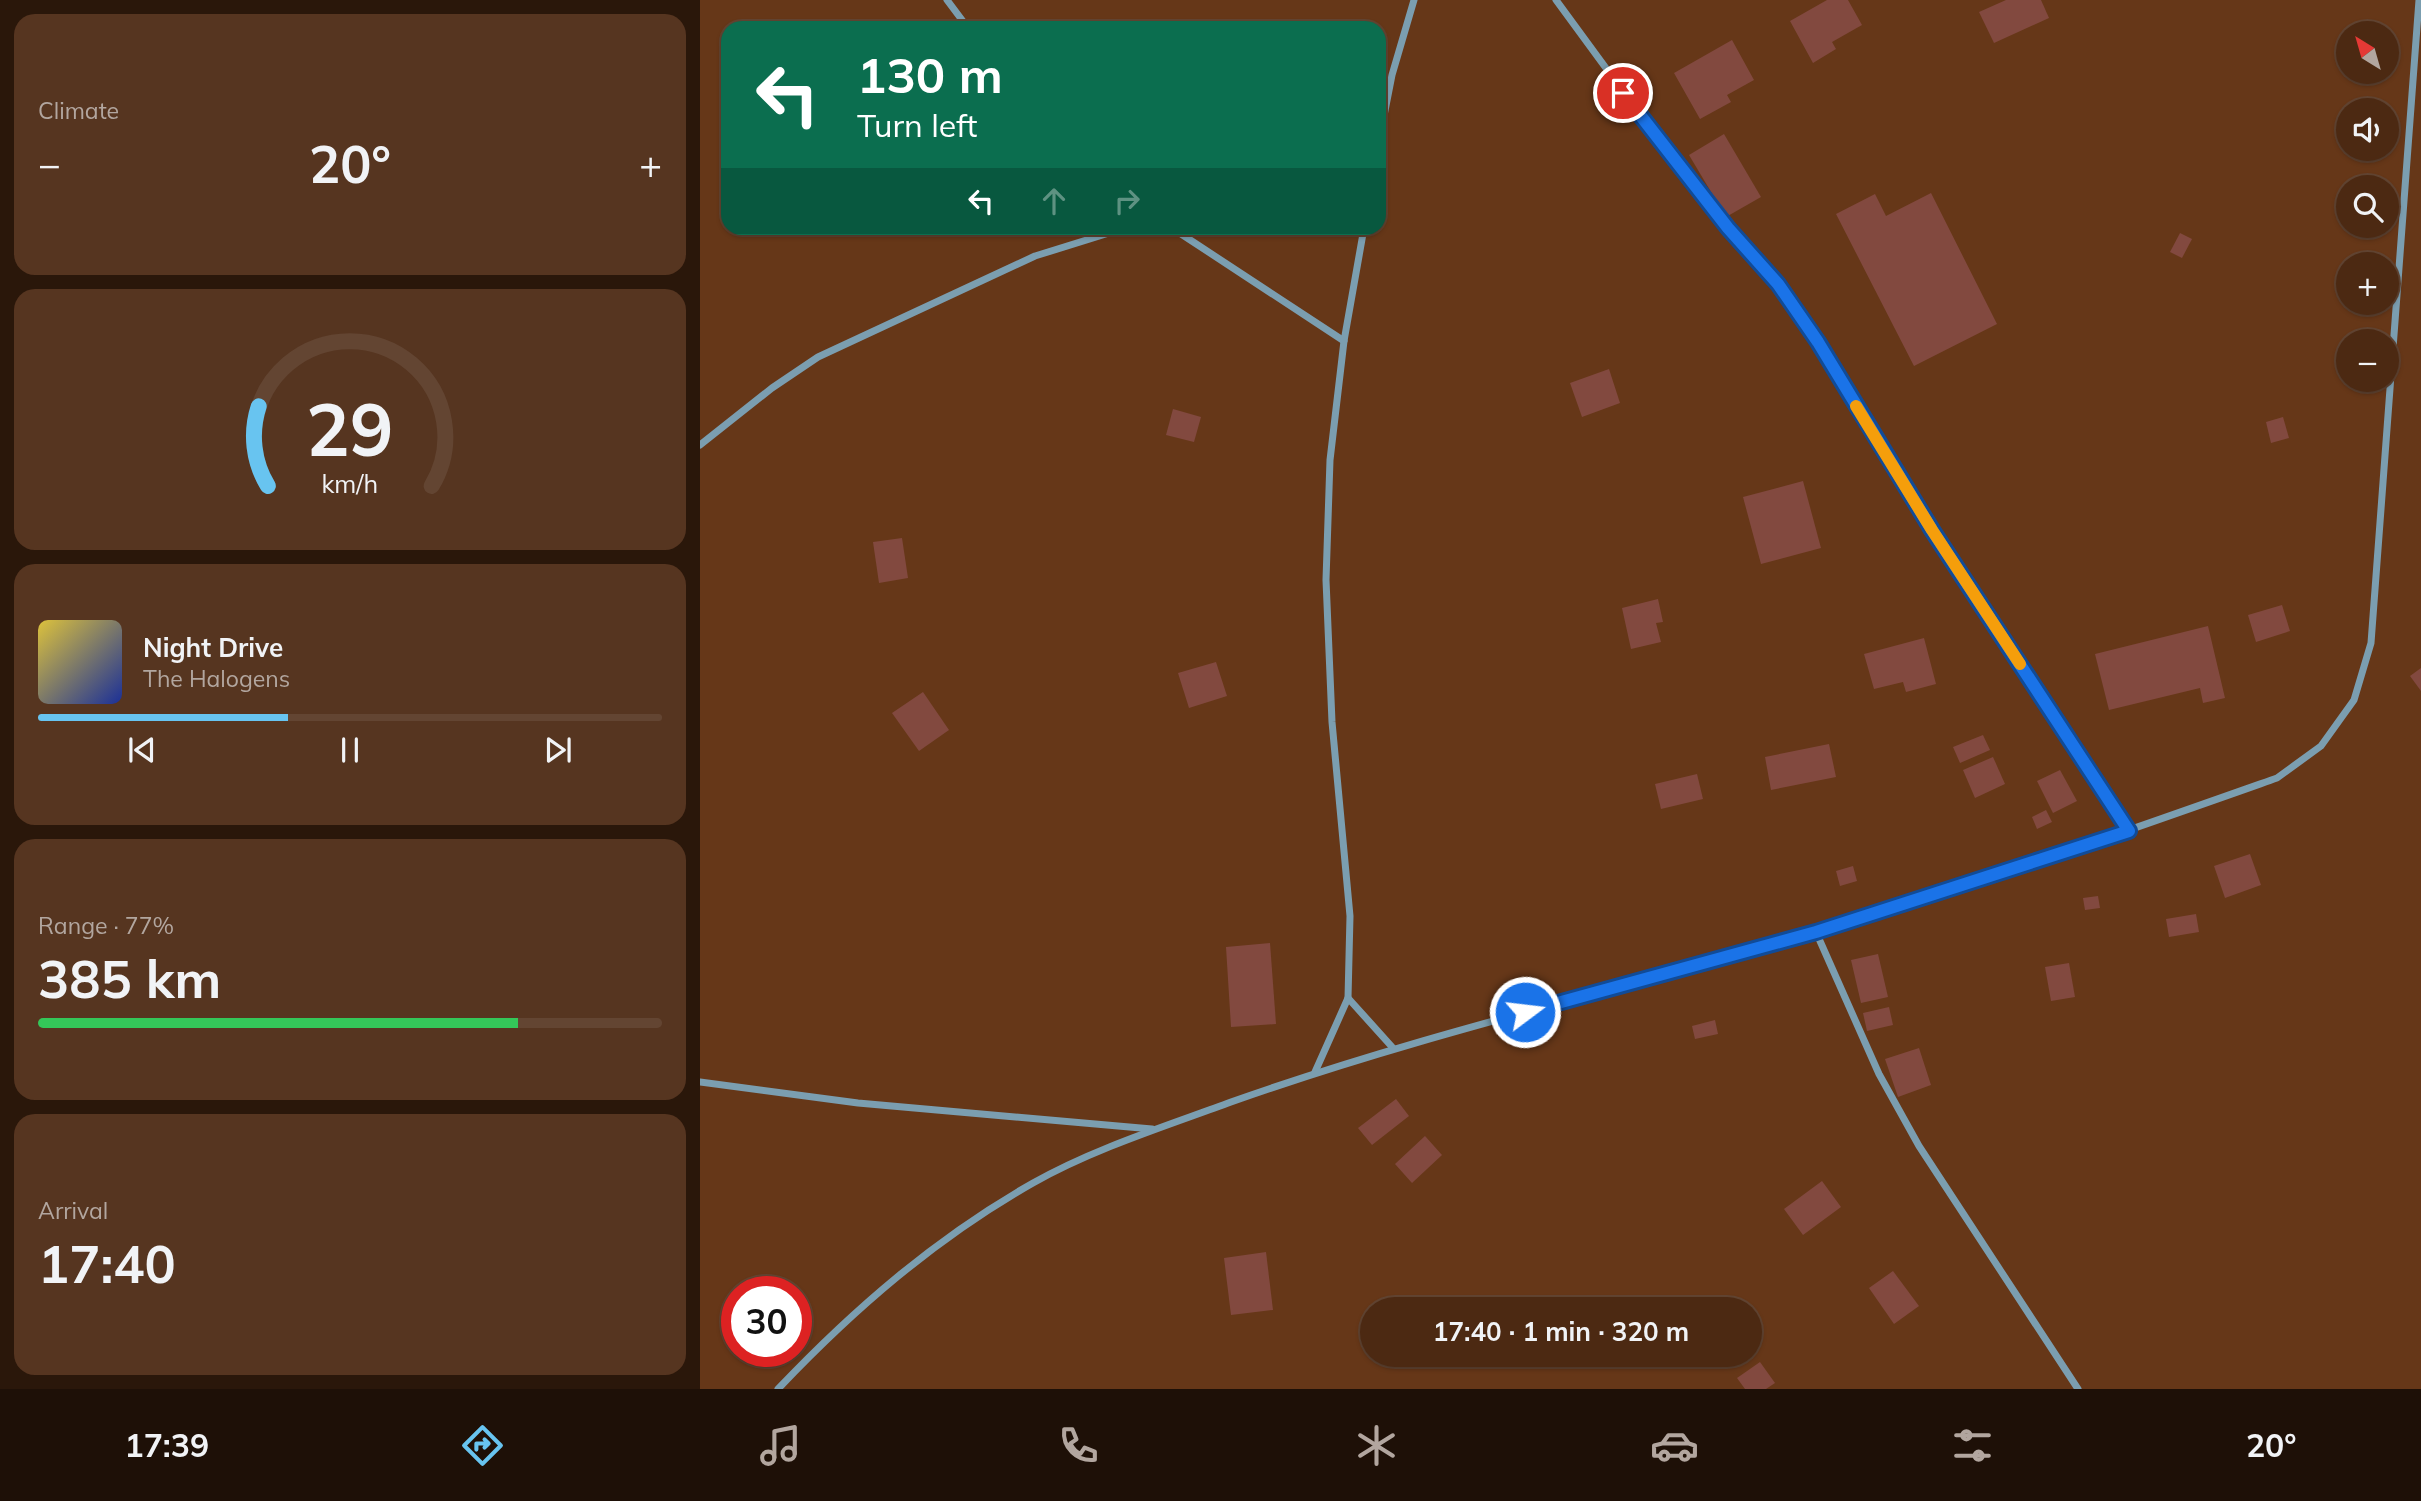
<!DOCTYPE html>
<html lang="en">
<head>
<meta charset="utf-8">
<style>
  :root { --surface:#4c2912; --page:#563520; --text:#f1f3f6; --muted:#b2a69f; --line:#634532; --accent:#68c4f0 }
  body { margin:0; font-family:Mulish,sans-serif; background:var(--page); color:var(--text); height:100vh; display:flex; flex-direction:column; font-size:26px; white-space:nowrap }
  * { box-sizing:border-box; margin:0 }
  p { font-size:23px; color:var(--muted) }
  .icon { flex:none; width:38px; height:38px; fill:none; stroke:currentColor; stroke-width:2; stroke-linecap:round; stroke-linejoin:round }
  .map { position:relative; flex:1; overflow:hidden }
  .details { display:flex; flex-direction:column; gap:14px; padding:14px; background:#2a170a; width:700px }
  .details>* { flex:none }
  .guide { position:absolute; left:21px; top:21px; width:665px; height:214px; border-radius:21px; box-shadow:0 2px 5px #0004,0 0 0 2px var(--line); background:#0b6e4f; color:#fff; overflow:hidden }
  .needle { width:46px; rotate:323deg }
  .controls { position:absolute; left:1636px; top:21px; display:grid; gap:14px }
  .controls a { display:grid; place-items:center; width:63px; height:63px; border-radius:50%; background:var(--surface); box-shadow:0 2px 5px #0004,0 0 0 2px var(--line); font-size:35px }
  .speed { position:absolute; left:21px; top:1276px; display:flex; gap:14px; font-size:35px; font-weight:700; text-align:center }
  .speed>* { display:grid; place-content:center; width:91px; height:91px; border-radius:50%; background:var(--surface); box-shadow:0 2px 5px #0004,0 0 0 2px var(--line); line-height:1 }
  .speed .limit { border:10px solid #d22; background:#fff; color:#111 }
  .pin { position:absolute; display:grid; place-items:center; width:60px; height:60px; color:#fff; margin:-30px; border:4px solid #fff; border-radius:50%; box-shadow:0 2px 7px #0007 }
  .me { position:absolute; width:77px; margin:-38px; rotate:75deg; stroke-linejoin:round; filter:drop-shadow(0 0 5px #0008) }
  .turn { display:flex; align-items:center; gap:24px; height:147px; padding:0 21px; font-size:32px }
  .turn .icon { width:91px; height:91px; stroke-width:2.5 }
  .turn b { display:block; font-size:49px; line-height:60px }
  .lanes { display:flex; align-items:center; height:66px; padding:0 21px; background:#0003; justify-content:center; gap:35px; direction:ltr }
  .lanes .off { opacity:.35 }
  .big { font-size:52px; font-weight:700; line-height:1.1 }
  .details .tile { flex:1; display:flex; flex-direction:column; justify-content:center; gap:10px; min-width:0; padding:0 24px; border-radius:21px; background:var(--page) }
  .details .dial { align-items:center; gap:0 }
  .dial svg { height:182px; overflow:visible; fill:none; stroke:var(--line); stroke-width:7; stroke-linecap:round; text-anchor:middle }
  .dial text { fill:var(--text); stroke:none }
  .song { display:flex; align-items:center; gap:21px }
  .cover { width:84px; height:84px; border-radius:10px; background:linear-gradient(135deg,hsl(50 70% 55%),hsl(230 70% 35%)) }
  .played { height:7px; border-radius:4px; background:linear-gradient(90deg,var(--accent) 40%,var(--line) 40%) }
  .keys { display:flex; justify-content:space-around; direction:ltr }
  .heat { display:flex; justify-content:space-between; align-items:center; font-size:38px; direction:ltr }
  .charge { height:10px; border-radius:5px; background:linear-gradient(90deg,#34c759 77%,var(--line) 0) }
  .trip { position:absolute; left:660px; top:1297px; width:402px; height:70px; border-radius:35px; background:var(--surface); box-shadow:0 2px 5px #0004,0 0 0 2px var(--line); font-weight:700; line-height:70px; text-align:center }
  .dock { display:flex; height:112px; justify-content:space-around; align-items:center; background:#1e1007; color:var(--muted) }
  .dock .icon { width:49px; height:49px }
  .dock .current { color:var(--accent) }
  .dock b { font-size:32px; color:var(--text) }
  main { display:flex; flex:1; min-height:0 }
  .map>svg:first-child { display:block }
  .building { fill:#82493f }
  .lines { fill:none; stroke-linecap:round; stroke-linejoin:round }
  .minor { stroke:#7b9eb0; stroke-width:7 }
  .route-casing { stroke:#114b97; stroke-width:18 }
  .route { stroke:#1a73e8; stroke-width:12 }
  .slow { stroke:#f59e0b; stroke-width:12 }
</style>
</head>
<body>
<main>
<section class="details">
<div class="tile"><p>Climate</p>
<div class="heat"><a>−</a><b class="big">20°</b><a>+</a></div>
</div>
<div class="tile dial"><svg viewBox="0 0 100 80">
<path d="M14 69A42 42 0 1 1 86 69"/>
<path d="M14 69A42 42 0 0 1 10 34" stroke="#68c4f0"/>
<text x="50" y="56" font-size="32" font-weight="700">29</text>
<text x="50" y="72" font-size="11">km/h</text>
</svg></div>
<div class="tile">
<div class="song"><i class="cover"></i><div><b>Night Drive</b><p>The Halogens</p></div></div>
<div class="played"></div>
<div class="keys"><svg class="icon" aria-label="previous" viewBox="0 0 24 24"><path d="M18 5L8 12l10 7zM5 5v14"/></svg><svg class="icon" aria-label="pause" viewBox="0 0 24 24"><path d="M8 5v14M16 5v14"/></svg><svg class="icon" aria-label="next" viewBox="0 0 24 24"><path d="M6 5l10 7-10 7zM19 5v14"/></svg></div>
</div>
<div class="tile"><p>Range · 77%</p><b class="big">385 km</b><div class="charge"></div></div>
<div class="tile"><p>Arrival</p><b class="big">17:40</b></div>
</section>
<div class="map">
<svg width="1721" height="1389" viewBox="0 0 1721 1389">
  <rect width="100%" height="100%" fill="#663718"/>
  <g class="building">
    <path d="M1127,0H1148L1162,25L1132,42L1136,49L1113,63L1090,21Z"/>
    <path d="M1306,0H1341L1349,18L1294,43L1279,12Z"/>
    <path d="M1032,40L1054,80L1027,95L1031,102L1000,119L974,73Z"/>
    <path d="M1024,134L1061,197L1026,217L989,155Z"/>
    <path d="M1231,193L1297,324L1214,366L1136,214L1175,194L1186,216Z"/>
    <path d="M1480,233L1492,239L1482,258L1470,252Z"/>
    <path d="M909,369L920,403L882,417L870,383Z"/>
    <path d="M473,409L501,417L494,442L466,435Z"/>
    <path d="M1583,417L1589,438L1571,443L1566,422Z"/>
    <path d="M1103,481L1121,548L1061,564L1043,497Z"/>
    <path d="M202,538L208,578L179,583L173,542Z"/>
    <path d="M958,599L963,622L956,623L961,642L931,649L922,608Z"/>
    <path d="M1582,605L1590,631L1556,642L1548,615Z"/>
    <path d="M1508,626L1525,698L1503,703L1500,688L1409,710L1395,654Z"/>
    <path d="M1224,638L1236,684L1206,692L1203,682L1174,689L1164,654Z"/>
    <path d="M516,662L527,696L489,708L478,673Z"/>
    <path d="M1721,668V691L1710,676Z"/>
    <path d="M223,692L249,730L219,751L192,713Z"/>
    <path d="M1283,735L1290,750L1260,763L1253,747Z"/>
    <path d="M1129,744L1136,777L1071,790L1065,757Z"/>
    <path d="M1293,757L1305,784L1275,798L1263,770Z"/>
    <path d="M1360,770L1377,801L1353,813L1337,781Z"/>
    <path d="M997,774L1003,799L961,809L955,784Z"/>
    <path d="M1346,810L1352,822L1337,829L1332,817Z"/>
    <path d="M1550,854L1561,885L1525,898L1514,866Z"/>
    <path d="M1153,866L1157,881L1140,886L1136,871Z"/>
    <path d="M1398,896L1400,908L1385,910L1383,898Z"/>
    <path d="M1496,914L1499,932L1469,937L1466,919Z"/>
    <path d="M570,943L576,1024L531,1027L526,947Z"/>
    <path d="M1178,954L1188,997L1161,1003L1151,960Z"/>
    <path d="M1369,963L1375,997L1351,1001L1345,967Z"/>
    <path d="M1189,1007L1193,1025L1167,1031L1163,1013Z"/>
    <path d="M1015,1020L1018,1034L995,1039L992,1026Z"/>
    <path d="M1219,1048L1231,1085L1198,1097L1185,1059Z"/>
    <path d="M696,1099L709,1116L672,1145L658,1128Z"/>
    <path d="M725,1136L742,1155L712,1183L695,1164Z"/>
    <path d="M1122,1181L1141,1207L1103,1235L1084,1209Z"/>
    <path d="M566,1252L573,1310L531,1315L524,1258Z"/>
    <path d="M1193,1271L1219,1306L1194,1324L1169,1288Z"/>
    <path d="M1060,1362L1075,1383L1066,1389H1045L1037,1378Z"/>
  </g>
  <g class="lines">
    <g class="minor">
      <path d="M247,0L268,28"/>
      <path d="M856,0L966,150L1078,284L1118,342L1232,530L1429,831"/>
      <path d="M679,141L692,75L714,0"/>
      <path d="M472,228L644,341"/>
      <path d="M0,445L72,388L118,357L335,256L425,228"/>
      <path d="M1116,932L1179,1074L1219,1146L1378,1389"/>
      <path d="M648,998L693,1048"/>
      <path d="M615,1072L648,998L650,916L632,722L626,580L630,460L644,341L664,228"/>
      <path d="M0,1082L158,1103L452,1129"/>
      <path d="M78,1389C154,1309 236,1238 333,1183C393,1149 466,1126 531,1102C723,1034 921,989 1116,932C1272,886 1424,832 1577,778L1621,746L1654,700L1671,643L1719,0"/>
    </g>
  </g>
  <g class="lines">
    <g class="route-casing">
      <path id="route" d="M825,1012L1116,932L1429,831L1232,530L1118,342L1078,284L1028,228L923,93"/>
    </g>
    <use href="#route" class="route"/>
    <path class="slow" d="M1156,406L1232,530L1320,664"/>
  </g>
</svg>
<div class="controls">
<a><svg class="needle" viewBox="-14 -14 28 28"><path d="M0-13l5 13h-10z" fill="#e53935"/><path d="M0 13l5-13h-10z" fill="#b2a69f"/></svg></a>
<a><svg class="icon" aria-label="sound" viewBox="0 0 24 24"><path d="M4 9h4l5-4v14l-5-4H4zM17 9q2 3 0 6"/></svg></a>
<a><svg class="icon" aria-label="search" viewBox="0 0 24 24"><circle cx="10" cy="10" r="6"/><path d="M15 15l6 6"/></svg></a>
<a>+</a>
<a>−</a>
</div>
<div class="speed"><div class="limit">30</div></div>
<div class="pin" style="left:923px;top:93px;background:#d93025"><svg class="icon" aria-label="arrive" viewBox="0 0 24 24"><path d="M6 21V4h12l-3 4 3 4H6"/></svg></div>
<svg class="me" style="left:825px;top:1012px" viewBox="-20 -20 40 40"><circle r="17" fill="#1a73e8" stroke="#fff" stroke-width="3"/><path d="M0-11L8 9 0 5-8 9z" fill="#fff"/></svg>
<div class="trip">17:40 · 1 min · 320 m</div>
<div class="guide">
<div class="turn"><svg class="icon" aria-label="left" viewBox="0 0 24 24"><path d="M17 20v-9H6M10 6l-5 5 5 5"/></svg><div><b>130 m</b>Turn left</div></div>
<div class="lanes"><svg class="icon" aria-label="left" viewBox="0 0 24 24"><path d="M17 20v-9H6M10 6l-5 5 5 5"/></svg><svg class="icon off" aria-label="ahead" viewBox="0 0 24 24"><path d="M12 20V5M6 11l6-6 6 6"/></svg><svg class="icon off" aria-label="right" viewBox="0 0 24 24"><path d="M7 20v-9h11M14 6l5 5-5 5"/></svg></div>
</div>
</div>
</main>
<nav class="dock">
<b>17:39</b>
<svg class="icon current" aria-label="directions" viewBox="0 0 24 24"><path d="M12 3l9 9-9 9-9-9zM9 14v-3h6M13 9l2 2-2 2"/></svg>
<svg class="icon" aria-label="music" viewBox="0 0 24 24"><path d="M9 18V5l10-2v13"/><circle cx="6" cy="18" r="3"/><circle cx="16" cy="16" r="3"/></svg>
<svg class="icon" aria-label="phone" viewBox="0 0 24 24"><path d="M5 4h4l2 5-3 2q2 4 5 5l2-3 5 2v4C11 20 4 13 5 4z"/></svg>
<svg class="icon" aria-label="climate" viewBox="0 0 24 24"><path d="M12 3v18M4 7l16 10M4 17L20 7"/></svg>
<svg class="icon" aria-label="car" viewBox="0 0 24 24"><path d="M5 17H2v-5l4-1 3-4h7l3 4 3 1v5h-3M9 17h6M6 11h13"/><circle cx="7" cy="17" r="2"/><circle cx="17" cy="17" r="2"/></svg>
<svg class="icon" aria-label="filters" viewBox="0 0 24 24"><path d="M4 7h16M4 17h16"/><circle cx="9" cy="7" r="2"/><circle cx="15" cy="17" r="2"/></svg>
<b>20°</b>
</nav>
</body>
</html>
